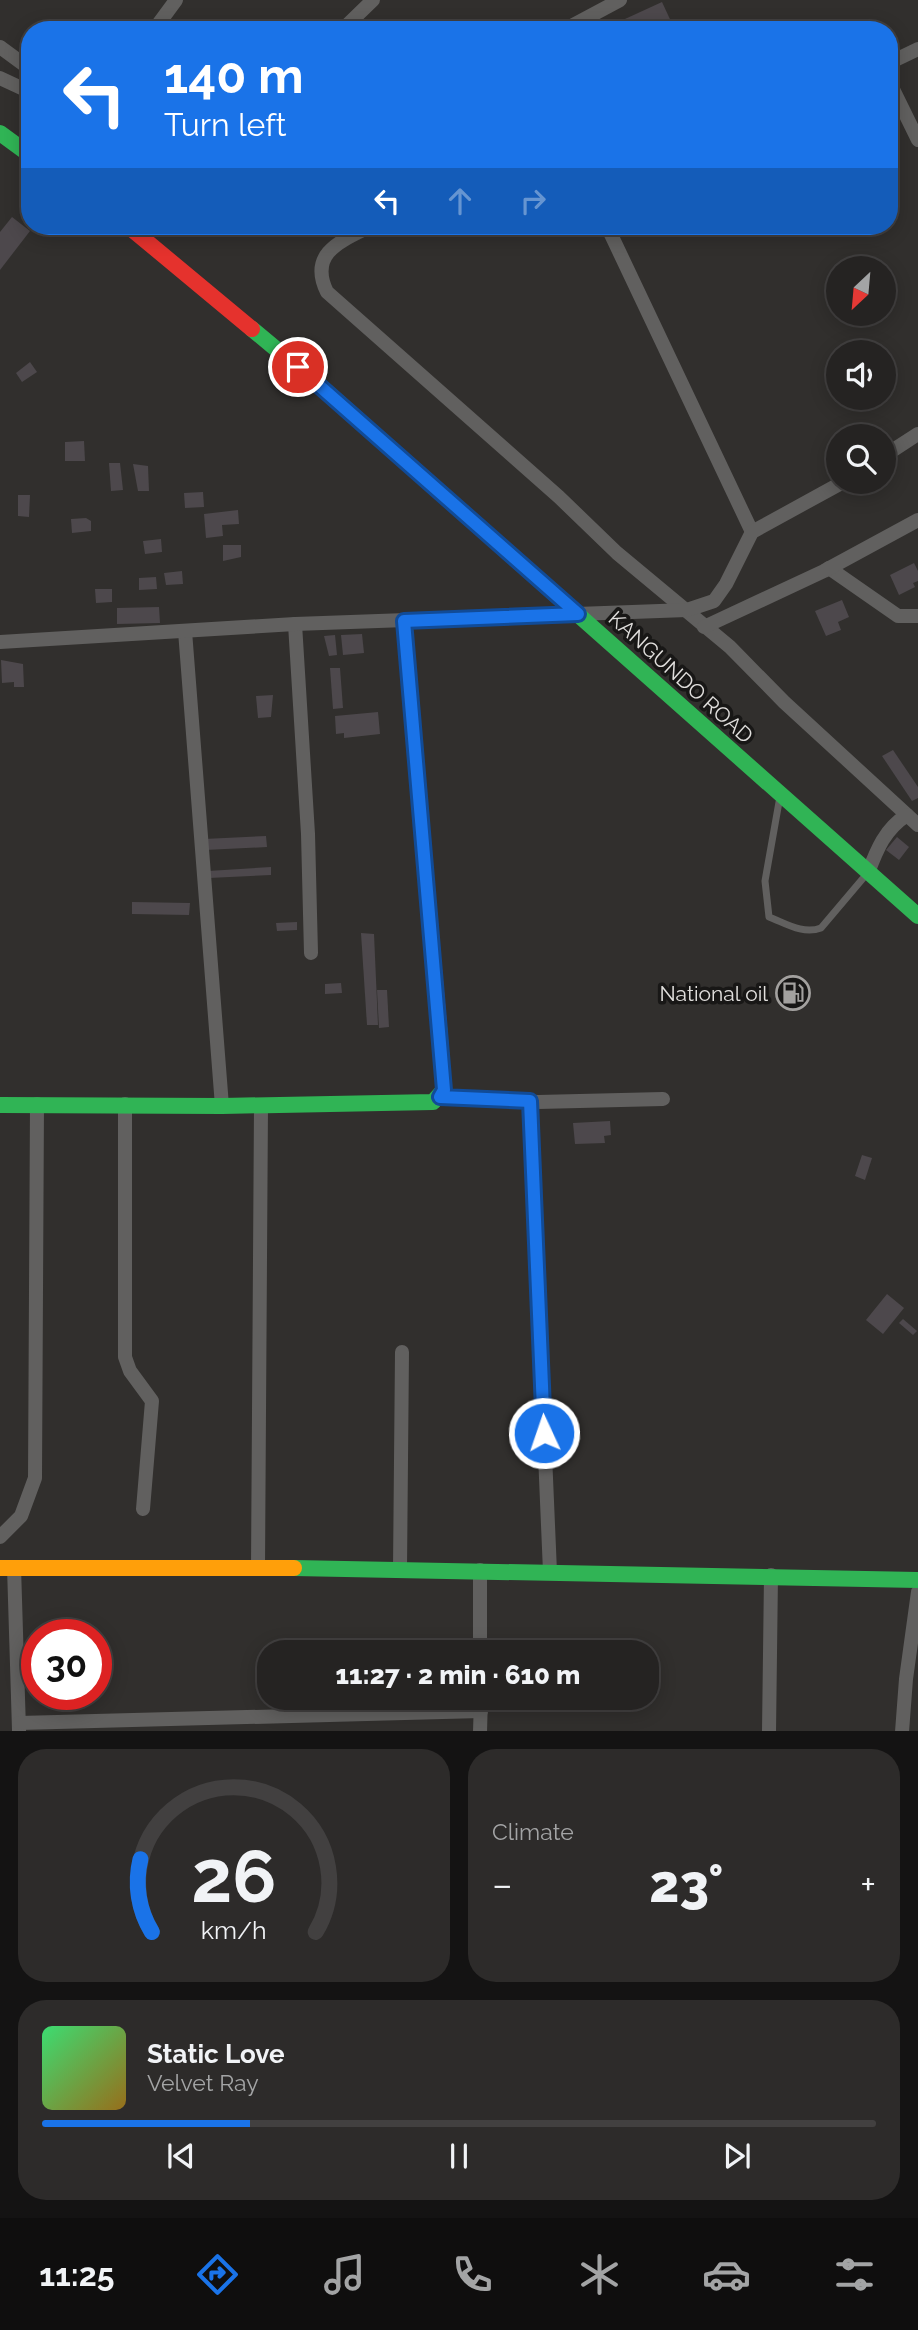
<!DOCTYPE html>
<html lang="en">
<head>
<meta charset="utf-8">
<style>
  :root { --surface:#252322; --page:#2d2b2a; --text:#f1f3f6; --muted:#a3a4a5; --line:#424040; --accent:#1a73e8 }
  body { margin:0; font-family:Raleway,sans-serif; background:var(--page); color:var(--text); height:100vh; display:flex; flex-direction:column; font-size:26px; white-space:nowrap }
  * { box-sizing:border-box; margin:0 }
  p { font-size:23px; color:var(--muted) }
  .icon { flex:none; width:38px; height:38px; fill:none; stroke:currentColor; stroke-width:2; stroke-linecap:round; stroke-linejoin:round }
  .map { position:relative; height:1731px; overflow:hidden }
  .side { display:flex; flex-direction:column; gap:18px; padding:18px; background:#141313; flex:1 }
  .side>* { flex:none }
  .hud { position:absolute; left:21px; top:21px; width:877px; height:214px; border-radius:28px; box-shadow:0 4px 18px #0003,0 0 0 2px var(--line); background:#1a73e8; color:#fff; overflow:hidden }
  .needle { width:46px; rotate:206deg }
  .buttons { position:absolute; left:826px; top:256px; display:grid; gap:14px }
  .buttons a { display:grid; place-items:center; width:70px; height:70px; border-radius:50%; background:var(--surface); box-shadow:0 4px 18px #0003,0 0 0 2px var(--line); font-size:35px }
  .speed { position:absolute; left:21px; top:1619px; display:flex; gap:14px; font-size:35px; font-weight:700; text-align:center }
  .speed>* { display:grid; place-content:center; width:91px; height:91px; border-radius:50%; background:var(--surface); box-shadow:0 4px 18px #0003,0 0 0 2px var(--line); line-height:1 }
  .speed .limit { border:10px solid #d22; background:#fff; color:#111 }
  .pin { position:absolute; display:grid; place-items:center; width:60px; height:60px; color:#fff; margin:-30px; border:4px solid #fff; border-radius:50%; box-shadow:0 2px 7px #0007 }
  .me { position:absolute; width:77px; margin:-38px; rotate:357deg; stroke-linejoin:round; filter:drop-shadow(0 0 5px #0008) }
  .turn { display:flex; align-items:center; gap:24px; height:147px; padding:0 28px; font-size:32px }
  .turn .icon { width:91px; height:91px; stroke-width:2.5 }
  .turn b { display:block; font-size:49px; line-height:60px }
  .lanes { display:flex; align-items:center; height:66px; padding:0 28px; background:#0003; justify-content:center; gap:35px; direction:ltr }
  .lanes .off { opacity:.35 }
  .big { font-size:52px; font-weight:800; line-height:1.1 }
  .side .widget { flex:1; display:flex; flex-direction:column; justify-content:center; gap:10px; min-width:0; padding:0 24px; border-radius:28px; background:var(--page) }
  .side .dial { align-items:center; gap:0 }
  .dial svg { height:182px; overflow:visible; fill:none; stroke:var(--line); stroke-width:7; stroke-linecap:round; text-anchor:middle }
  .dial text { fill:var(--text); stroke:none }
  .song { display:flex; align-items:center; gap:21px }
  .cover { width:84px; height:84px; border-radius:10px; background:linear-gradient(135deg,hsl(140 70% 55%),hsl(40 70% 35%)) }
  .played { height:7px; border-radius:4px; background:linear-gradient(90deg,var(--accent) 25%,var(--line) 25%) }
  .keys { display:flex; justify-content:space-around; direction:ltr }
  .heat { display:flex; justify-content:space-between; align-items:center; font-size:38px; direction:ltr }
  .side .tiles { flex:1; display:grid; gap:18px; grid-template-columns:1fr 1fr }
  .widget:last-child { grid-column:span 2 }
  .trip { position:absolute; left:257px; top:1640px; width:402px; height:70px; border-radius:28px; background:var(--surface); box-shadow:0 4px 18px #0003,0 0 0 2px var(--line); font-weight:800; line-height:70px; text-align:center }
  .menu { display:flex; height:112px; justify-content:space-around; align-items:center; background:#0f0e0e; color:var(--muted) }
  .menu .icon { width:49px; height:49px }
  .menu .on { color:var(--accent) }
  .menu b { font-size:32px; color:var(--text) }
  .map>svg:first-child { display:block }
  .building { fill:#4d484c }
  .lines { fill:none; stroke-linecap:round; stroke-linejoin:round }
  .lane { stroke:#61605f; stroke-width:7 }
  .street { stroke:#61605f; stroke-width:14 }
  .fast { stroke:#30b455; stroke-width:16 }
  .slow { stroke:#ff9f0a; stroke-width:16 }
  .jam { stroke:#e5322d; stroke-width:16 }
  .route-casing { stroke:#114b97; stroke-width:18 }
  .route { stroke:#1a73e8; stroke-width:12 }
  .labels { text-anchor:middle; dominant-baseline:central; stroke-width:7; stroke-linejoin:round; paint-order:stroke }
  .street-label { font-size:21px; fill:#e1dfdd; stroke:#181716 }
  .poi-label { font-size:21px; fill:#e1dfdd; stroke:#181716; text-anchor:end }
</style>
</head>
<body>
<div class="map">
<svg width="918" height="1732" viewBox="0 0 918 1732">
  <rect width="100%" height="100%" fill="#312f2d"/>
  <g class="building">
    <path d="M662,2L675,30H601Z"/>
    <path d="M12,217L30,231L0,270V232Z"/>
    <path d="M30,362L37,372L22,382L16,373Z"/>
    <path d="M84,441L85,461H65V442Z"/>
    <path d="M109,463H120L123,490L111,491Z"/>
    <path d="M133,464L148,466L149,491H138Z"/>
    <path d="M203,492L204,507L185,508L184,493Z"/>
    <path d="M18,495H30L29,517L18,516Z"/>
    <path d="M238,510L239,524L222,525L223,536L206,538L204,514Z"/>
    <path d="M86,518L91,521V531L72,533L71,519Z"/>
    <path d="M161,539L162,552L145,554L143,541Z"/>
    <path d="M223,545H241V557L223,561Z"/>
    <path d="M914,563L918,571V581L913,583L915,587L899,595L890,575Z"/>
    <path d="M182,571L183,584L166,585L164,573Z"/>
    <path d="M156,577L157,589L139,590V578Z"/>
    <path d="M95,589H112V602L96,603Z"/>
    <path d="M842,600L849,617L838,622L841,630L826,636L815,611Z"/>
    <path d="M159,607L160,623L117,624V608Z"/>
    <path d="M362,634L364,653L343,655L341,635Z"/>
    <path d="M335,635L337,655L329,656L324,636Z"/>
    <path d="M1,660L23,664L24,687H14V682L2,683Z"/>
    <path d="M330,668H340L343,708L333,709Z"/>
    <path d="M273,695L271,717L258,718L256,696Z"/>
    <path d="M378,712L380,734L344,738V733L336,734L335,716Z"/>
    <path d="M893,750L918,787V798L912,801L882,756Z"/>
    <path d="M266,836L267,847L205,850L204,839Z"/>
    <path d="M897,837L909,847L899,860L886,850Z"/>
    <path d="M271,867V875L209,878L208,871Z"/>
    <path d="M132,902L190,903L189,915L132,914Z"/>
    <path d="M297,922V930L277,931L276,923Z"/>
    <path d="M361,933L374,934L378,1025H367Z"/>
    <path d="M341,983L342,993L325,994V984Z"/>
    <path d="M377,990H387L389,1027L379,1028Z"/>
    <path d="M610,1121L611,1135L604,1136L605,1143L575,1144L573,1123Z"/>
    <path d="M862,1155L872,1158L865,1180L855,1176Z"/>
    <path d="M887,1294L904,1308L883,1334L866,1320Z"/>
    <path d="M903,1319L917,1331L913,1335L899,1323Z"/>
  </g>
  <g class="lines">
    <path class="lane" d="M779,802L765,881L769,917C785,923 803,935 821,928L865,876"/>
    <g class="street">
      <path d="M154,30L176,0"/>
      <path d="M342,30L373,0"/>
      <path d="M564,30L620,0"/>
      <path d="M0,47L30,69"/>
      <path d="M889,63L918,49"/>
      <path d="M0,78L30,92"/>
      <path d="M889,81L918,140"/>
      <path d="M371,226C341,241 308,253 327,292L559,497L617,553L730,647L784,702L918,825"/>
      <path d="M607,226L752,532"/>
      <path d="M884,456L918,434"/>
      <path d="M829,568L898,616H918"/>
      <path d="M295,624L308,834L311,953"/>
      <path d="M704,627L824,571L918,520"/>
      <path d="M185,631L222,1106"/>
      <path d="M0,642L295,624L687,610L714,601L726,584L752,532L845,481"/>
      <path d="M868,873C877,849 885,829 907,815"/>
      <path d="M440,1097L538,1102L663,1099"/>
      <path d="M530,1101L550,1572"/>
      <path d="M125,1104V1357L130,1371L152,1401L143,1509"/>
      <path d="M0,1537L21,1516L35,1478L37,1104"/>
      <path d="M14,1567L19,1730"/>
      <path d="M258,1567L261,1105"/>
      <path d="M400,1569L402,1352"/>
      <path d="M480,1570V1652"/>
      <path d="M19,1723L481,1711"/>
      <path d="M480,1732L481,1698"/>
      <path d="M769,1732L771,1575"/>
      <path d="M902,1732L906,1679L918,1592"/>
    </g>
    <g class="fast">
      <path d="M0,133L30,155"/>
      <path d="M252,329L318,384L918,916"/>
      <path d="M404,621L419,798"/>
      <path d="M0,1105L222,1106L433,1102L444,1090L439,1026"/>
      <path d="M294,1568L918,1580"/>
    </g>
    <path class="slow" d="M0,1568H294"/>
    <g class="jam">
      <path d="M128,226L252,329"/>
      <path d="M419,798L439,1026"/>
    </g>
  </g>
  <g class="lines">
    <g class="route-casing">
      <path id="route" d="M298,367L578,614L404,621L444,1090L440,1097L530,1101L544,1433"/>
    </g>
    <use href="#route" class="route"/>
  </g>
  <defs>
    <g id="fuel-ring" transform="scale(1.75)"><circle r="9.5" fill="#181716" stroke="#a3a19f" stroke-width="1.5"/><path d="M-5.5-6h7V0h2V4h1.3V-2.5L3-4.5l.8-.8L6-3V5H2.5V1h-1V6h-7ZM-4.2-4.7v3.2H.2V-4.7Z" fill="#a3a19f"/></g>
  </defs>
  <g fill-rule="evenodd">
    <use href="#fuel-ring" x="793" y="993"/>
  </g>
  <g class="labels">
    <g class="street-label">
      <text transform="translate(681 677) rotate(42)">KANGUNDO ROAD</text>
    </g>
    <g class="poi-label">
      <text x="768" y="993">National oil</text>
    </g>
  </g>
</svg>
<div class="buttons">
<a><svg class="needle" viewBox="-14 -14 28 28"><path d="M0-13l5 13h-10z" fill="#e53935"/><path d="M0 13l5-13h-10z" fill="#a3a4a5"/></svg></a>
<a><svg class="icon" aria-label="sound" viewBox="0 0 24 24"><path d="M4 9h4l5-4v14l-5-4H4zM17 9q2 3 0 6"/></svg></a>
<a><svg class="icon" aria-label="search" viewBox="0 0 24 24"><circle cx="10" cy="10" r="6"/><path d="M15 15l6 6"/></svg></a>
</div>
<div class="speed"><div class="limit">30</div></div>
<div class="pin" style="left:298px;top:367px;background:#d93025"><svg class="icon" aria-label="arrive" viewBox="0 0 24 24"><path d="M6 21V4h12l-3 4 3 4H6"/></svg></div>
<svg class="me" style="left:544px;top:1433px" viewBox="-20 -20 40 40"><circle r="17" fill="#1a73e8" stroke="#fff" stroke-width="3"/><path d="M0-11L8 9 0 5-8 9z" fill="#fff"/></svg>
<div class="trip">11:27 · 2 min · 610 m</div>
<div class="hud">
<div class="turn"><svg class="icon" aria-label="left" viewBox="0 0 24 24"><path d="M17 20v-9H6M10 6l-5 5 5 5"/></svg><div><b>140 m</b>Turn left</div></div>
<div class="lanes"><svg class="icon" aria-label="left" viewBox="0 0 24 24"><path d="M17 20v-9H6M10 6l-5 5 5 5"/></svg><svg class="icon off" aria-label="ahead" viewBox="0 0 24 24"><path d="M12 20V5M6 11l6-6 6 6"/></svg><svg class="icon off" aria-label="right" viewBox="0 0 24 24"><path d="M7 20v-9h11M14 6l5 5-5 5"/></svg></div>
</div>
</div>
<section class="side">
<div class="tiles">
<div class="widget dial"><svg viewBox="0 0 100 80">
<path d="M14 69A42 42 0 1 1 86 69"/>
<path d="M14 69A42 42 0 0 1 9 37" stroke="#1a73e8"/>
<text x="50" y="56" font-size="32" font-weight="700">26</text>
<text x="50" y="72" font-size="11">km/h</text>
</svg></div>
<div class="widget"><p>Climate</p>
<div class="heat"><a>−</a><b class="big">23°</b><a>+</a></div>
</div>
<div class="widget">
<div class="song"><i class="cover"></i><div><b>Static Love</b><p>Velvet Ray</p></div></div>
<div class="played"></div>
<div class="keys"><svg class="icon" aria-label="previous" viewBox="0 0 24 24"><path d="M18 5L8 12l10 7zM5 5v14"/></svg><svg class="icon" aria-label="pause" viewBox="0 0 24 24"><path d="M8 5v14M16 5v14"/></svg><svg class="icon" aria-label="next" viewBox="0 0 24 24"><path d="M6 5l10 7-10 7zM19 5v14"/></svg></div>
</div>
</div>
</section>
<nav class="menu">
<b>11:25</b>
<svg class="icon on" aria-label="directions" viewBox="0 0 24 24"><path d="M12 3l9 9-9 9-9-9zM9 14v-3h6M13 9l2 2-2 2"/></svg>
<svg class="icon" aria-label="music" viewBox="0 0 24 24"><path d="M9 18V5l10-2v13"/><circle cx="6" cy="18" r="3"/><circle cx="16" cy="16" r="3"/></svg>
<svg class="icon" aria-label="phone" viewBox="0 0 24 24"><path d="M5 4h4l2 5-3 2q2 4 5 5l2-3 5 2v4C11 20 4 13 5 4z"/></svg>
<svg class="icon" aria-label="climate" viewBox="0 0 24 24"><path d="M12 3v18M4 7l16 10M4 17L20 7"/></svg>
<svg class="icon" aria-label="car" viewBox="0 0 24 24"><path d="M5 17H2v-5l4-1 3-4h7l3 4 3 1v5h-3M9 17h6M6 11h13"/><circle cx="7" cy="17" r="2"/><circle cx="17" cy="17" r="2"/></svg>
<svg class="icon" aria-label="filters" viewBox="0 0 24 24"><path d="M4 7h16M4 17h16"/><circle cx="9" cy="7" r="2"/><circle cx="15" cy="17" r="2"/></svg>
</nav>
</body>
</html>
